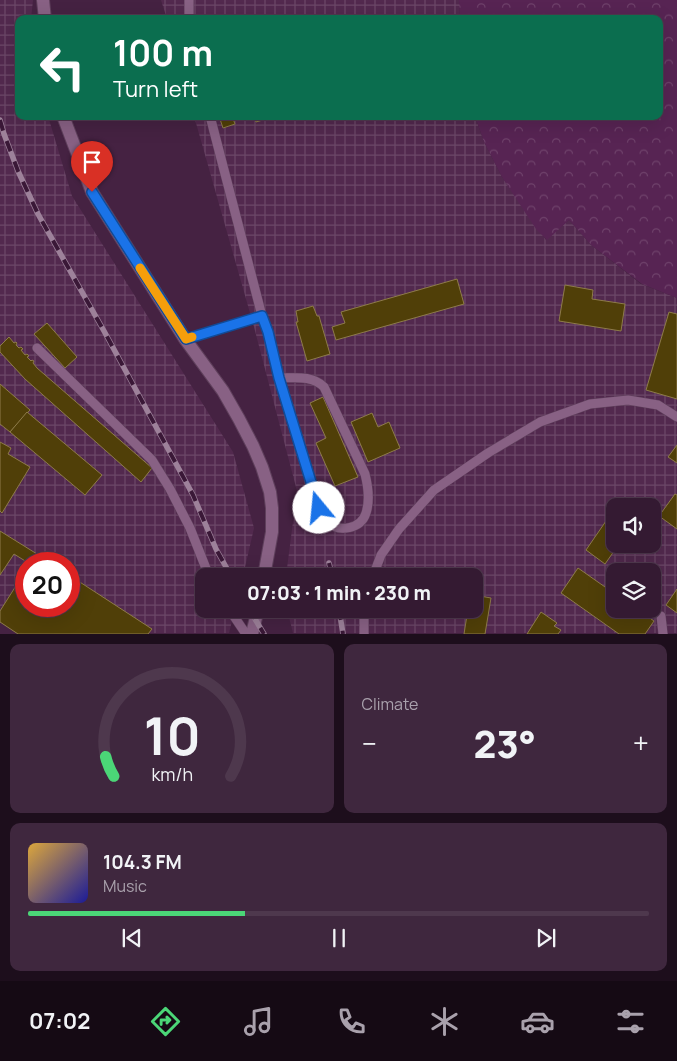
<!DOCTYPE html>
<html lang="en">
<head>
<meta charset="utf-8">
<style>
  :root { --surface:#341a32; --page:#3f273e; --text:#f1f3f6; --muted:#a9a1ac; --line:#4e384d; --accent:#4bd677 }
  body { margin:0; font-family:Manrope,sans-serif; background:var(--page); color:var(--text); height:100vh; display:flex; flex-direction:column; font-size:19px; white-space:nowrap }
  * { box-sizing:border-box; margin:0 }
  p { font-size:16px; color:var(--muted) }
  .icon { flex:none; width:28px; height:28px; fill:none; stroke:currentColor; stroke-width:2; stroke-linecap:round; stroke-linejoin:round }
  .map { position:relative; height:634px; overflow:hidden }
  .side { display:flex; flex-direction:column; gap:10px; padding:10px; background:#1d0e1c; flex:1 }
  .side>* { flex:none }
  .guide { position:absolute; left:15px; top:15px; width:648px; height:105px; border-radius:10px; box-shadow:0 5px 20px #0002,0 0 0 1px var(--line); background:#0b6e4f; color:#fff; overflow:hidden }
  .controls { position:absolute; left:606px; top:498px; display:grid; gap:10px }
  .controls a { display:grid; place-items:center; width:55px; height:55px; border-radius:10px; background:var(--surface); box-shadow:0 5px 20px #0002,0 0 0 1px var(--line); font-size:25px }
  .speed { position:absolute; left:15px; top:552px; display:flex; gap:10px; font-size:25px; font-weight:700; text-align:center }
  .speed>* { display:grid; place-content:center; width:65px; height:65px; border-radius:50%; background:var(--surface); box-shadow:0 5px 20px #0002,0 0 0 1px var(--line); line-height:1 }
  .speed .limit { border:8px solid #d22; background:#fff; color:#111 }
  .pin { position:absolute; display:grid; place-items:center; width:42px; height:42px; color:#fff; margin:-51px -21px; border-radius:50% 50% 50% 0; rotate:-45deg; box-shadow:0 0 5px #0007 }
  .pin .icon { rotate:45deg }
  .me { position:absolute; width:55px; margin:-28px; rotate:343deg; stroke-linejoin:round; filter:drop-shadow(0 0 4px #0008) }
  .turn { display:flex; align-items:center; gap:18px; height:105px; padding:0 15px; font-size:22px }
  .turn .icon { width:65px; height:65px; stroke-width:2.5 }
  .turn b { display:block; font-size:35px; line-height:42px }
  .big { font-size:38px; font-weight:800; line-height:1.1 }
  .side .card { flex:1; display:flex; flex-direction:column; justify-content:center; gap:8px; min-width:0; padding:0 18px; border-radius:10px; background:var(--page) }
  .side .dial { align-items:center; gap:0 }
  .dial svg { height:130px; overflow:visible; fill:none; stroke:var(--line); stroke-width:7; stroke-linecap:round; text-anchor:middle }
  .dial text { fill:var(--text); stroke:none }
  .song { display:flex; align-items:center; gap:15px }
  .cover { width:60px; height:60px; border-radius:8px; background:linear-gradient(135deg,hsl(40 70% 55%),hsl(240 70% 35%)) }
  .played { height:5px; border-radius:2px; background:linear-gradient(90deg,var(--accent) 35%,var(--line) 35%) }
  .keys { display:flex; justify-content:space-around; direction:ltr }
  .heat { display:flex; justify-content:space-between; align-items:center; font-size:28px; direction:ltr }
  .side .tiles { flex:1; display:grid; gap:10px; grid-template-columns:1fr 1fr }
  .card:last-child { grid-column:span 2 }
  .trip { position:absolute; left:195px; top:568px; width:288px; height:50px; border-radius:10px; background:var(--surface); box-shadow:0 5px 20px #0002,0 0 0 1px var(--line); font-weight:800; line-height:50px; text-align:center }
  .dock { display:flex; height:80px; justify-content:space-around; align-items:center; background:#150a14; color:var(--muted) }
  .dock .icon { width:35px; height:35px }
  .dock .active { color:var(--accent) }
  .dock b { font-size:22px; color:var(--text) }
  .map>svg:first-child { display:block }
  .industrial { fill:url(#industrial-grid); fill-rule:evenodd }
  .forest { fill:url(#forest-crowns) }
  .building { fill:#503f08; stroke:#8d7b49 }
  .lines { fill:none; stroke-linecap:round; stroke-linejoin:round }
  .lane-casing { stroke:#5e3f5b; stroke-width:10 }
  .secondary-casing { stroke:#5e3f5b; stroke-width:14 }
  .lane { stroke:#886184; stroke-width:9 }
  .secondary { stroke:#886184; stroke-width:12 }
  .rail-casing { stroke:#9d819a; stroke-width:5.5 }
  .rail { stroke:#3a1837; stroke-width:4; stroke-dasharray:11; stroke-linecap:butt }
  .route-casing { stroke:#114b97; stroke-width:12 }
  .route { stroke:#1a73e8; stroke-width:9 }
  .slow { stroke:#f59e0b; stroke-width:9 }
</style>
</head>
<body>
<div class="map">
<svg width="677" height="634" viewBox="0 0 677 634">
  <defs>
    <pattern id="industrial-grid" width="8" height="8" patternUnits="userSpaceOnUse" patternTransform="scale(1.25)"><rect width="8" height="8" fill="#52294e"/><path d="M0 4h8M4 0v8" fill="none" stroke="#6b4767"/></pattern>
    <pattern id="forest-crowns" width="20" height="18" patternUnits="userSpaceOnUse" patternTransform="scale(1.25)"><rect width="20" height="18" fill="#572453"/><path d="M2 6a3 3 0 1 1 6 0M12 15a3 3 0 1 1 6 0" fill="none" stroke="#6f426b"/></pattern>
  </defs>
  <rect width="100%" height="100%" fill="#452242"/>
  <g class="industrial">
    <path d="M0,0H33L31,19H19V116H48L72,196L233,452L254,528L243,576H204V609H235L229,633H18L0,622ZM26,564H69V606H26Z"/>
    <path d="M161,0H459L460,19H167Z"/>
    <path d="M194,116H475L484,142L502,177L546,240L569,220L591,245L641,284L677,298V633H293L287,609H474V576H286L297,491L254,327ZM615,506H652V544H615ZM615,571H652V609H615Z"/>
  </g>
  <path class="forest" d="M459,0H677V298L642,284L591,245L569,220L547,240L536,229L502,177L484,142L475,116H659V19H460Z"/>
  <g class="building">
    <path d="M219,116H232L235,124L223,128Z"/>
    <path d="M254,116H276L256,122Z"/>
    <path d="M457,279L464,304L336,340L332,327L345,323L341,312Z"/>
    <path d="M565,285L593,290L592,299L625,304L621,331L559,321Z"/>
    <path d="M313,306L317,316H319L330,354L307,361L296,322H298L296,311Z"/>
    <path d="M669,312L677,314V399L646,390Z"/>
    <path d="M47,323L77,357L65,368L34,334Z"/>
    <path d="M9,337L14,343L16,342L17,343L16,345L19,348L21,347L23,349L21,350L25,355L27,354L29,356L27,357L31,361L32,360L34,361L33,363L37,368L152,468L141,482L25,379L0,352V346Z"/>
    <path d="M0,384L30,410L10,432L0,424Z"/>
    <path d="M323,397L358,477L335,486L316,443L326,438L310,403Z"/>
    <path d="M27,412L102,475L85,495L10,432Z"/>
    <path d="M372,413L378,427L389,422L400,448L368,462L351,422Z"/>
    <path d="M0,442L11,448L8,454L30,467L2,513L0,511Z"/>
    <path d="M677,445V463L668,457Z"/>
    <path d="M675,494L677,495V529L659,516Z"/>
    <path d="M615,508V544H619L605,564L586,550Z"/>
    <path d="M0,531L37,554L30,564L14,554L0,575Z"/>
    <path d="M37,554L52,564H30Z"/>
    <path d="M578,568L615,594V609H637L654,621L645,634H619L561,593Z"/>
    <path d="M26,570V606H69V575L152,629L148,634H18L0,622V611Z"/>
    <path d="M677,589V613L666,605Z"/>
    <path d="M474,595L491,598L485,634H464L468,609H474Z"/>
    <path d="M541,612L557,623L554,626L561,630L558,634H527Z"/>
  </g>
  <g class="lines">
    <g class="lane-casing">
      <g id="lane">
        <path d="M189,19V0"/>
        <path d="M210,116L262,316L268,332L279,378L319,508C321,513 323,519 327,522C339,533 361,529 366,513C370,501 368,486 365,474L324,387C312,375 295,378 279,378"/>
        <path d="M185,339L262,316"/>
        <path d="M37,348L152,460L170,489L190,528L209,576"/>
        <path d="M373,576L381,555L399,529L434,490L488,453L540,422L590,404L628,400L658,405L677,417"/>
        <path d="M229,609L246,634"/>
        <path d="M661,616L663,634"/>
        <path d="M364,634V617L366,609"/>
      </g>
    </g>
    <g class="secondary-casing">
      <g id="secondary">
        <path d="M43,0L45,19"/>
        <path d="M63,116L92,192L185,339L223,391L239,419L253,446L262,467L270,492L272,508V532L264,576"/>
        <path d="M252,634L258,609"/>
      </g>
    </g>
    <use href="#lane" class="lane"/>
    <use href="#secondary" class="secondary"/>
    <g class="rail-casing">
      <g id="rail">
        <path d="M0,120L4,134L18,171L38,214L104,331L193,495L216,549L231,576"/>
        <path d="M329,563L332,576"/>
        <path d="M249,609L264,634"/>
        <path d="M339,609L343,634"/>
      </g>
    </g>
    <use href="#rail" class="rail"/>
  </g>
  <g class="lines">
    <g class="route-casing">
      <path id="route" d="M92,192L186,339L262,316L268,332L279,378L319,508"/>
    </g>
    <use href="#route" class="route"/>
    <path class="slow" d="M140,268L186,339L192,337"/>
  </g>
</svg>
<div class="controls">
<a><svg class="icon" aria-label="sound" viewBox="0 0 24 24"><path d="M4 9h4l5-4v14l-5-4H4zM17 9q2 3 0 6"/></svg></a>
<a><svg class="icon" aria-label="layers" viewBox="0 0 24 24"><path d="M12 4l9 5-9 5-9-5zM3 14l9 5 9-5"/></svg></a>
</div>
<div class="speed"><div class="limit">20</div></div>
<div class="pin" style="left:92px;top:192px;background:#d93025"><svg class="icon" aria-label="arrive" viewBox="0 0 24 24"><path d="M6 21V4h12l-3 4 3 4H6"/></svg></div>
<svg class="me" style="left:319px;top:508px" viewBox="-20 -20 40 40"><circle r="19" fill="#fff"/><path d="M0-13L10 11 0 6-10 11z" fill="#1a73e8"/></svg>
<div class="trip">07:03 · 1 min · 230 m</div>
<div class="guide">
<div class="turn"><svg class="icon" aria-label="left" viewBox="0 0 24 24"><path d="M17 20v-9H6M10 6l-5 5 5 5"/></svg><div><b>100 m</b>Turn left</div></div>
</div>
</div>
<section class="side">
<div class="tiles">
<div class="card dial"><svg viewBox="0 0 100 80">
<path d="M14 69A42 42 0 1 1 86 69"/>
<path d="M14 69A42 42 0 0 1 9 57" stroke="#4bd677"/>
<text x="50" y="56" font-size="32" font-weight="700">10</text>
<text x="50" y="72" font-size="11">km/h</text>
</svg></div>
<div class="card"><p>Climate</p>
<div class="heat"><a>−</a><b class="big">23°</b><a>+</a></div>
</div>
<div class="card">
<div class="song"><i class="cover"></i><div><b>104.3 FM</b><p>Music</p></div></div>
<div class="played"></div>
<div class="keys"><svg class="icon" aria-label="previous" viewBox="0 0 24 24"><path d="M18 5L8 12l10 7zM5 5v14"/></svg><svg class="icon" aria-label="pause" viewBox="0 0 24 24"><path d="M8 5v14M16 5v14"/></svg><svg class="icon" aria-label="next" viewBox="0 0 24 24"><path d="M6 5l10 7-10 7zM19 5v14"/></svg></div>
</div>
</div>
</section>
<nav class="dock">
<b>07:02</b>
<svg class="icon active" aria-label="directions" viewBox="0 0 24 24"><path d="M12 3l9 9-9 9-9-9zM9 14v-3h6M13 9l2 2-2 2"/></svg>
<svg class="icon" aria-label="music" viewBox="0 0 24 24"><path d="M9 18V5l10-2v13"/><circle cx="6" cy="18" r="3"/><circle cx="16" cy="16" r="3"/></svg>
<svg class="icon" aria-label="phone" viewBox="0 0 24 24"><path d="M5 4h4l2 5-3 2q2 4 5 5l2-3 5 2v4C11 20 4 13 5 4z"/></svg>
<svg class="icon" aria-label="climate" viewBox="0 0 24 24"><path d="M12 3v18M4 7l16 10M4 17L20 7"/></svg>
<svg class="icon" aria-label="car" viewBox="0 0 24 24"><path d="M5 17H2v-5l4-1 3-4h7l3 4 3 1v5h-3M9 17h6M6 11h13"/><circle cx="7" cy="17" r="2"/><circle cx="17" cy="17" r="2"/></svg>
<svg class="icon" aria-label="filters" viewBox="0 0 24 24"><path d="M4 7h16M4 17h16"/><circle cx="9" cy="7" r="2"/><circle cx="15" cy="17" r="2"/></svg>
</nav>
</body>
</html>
